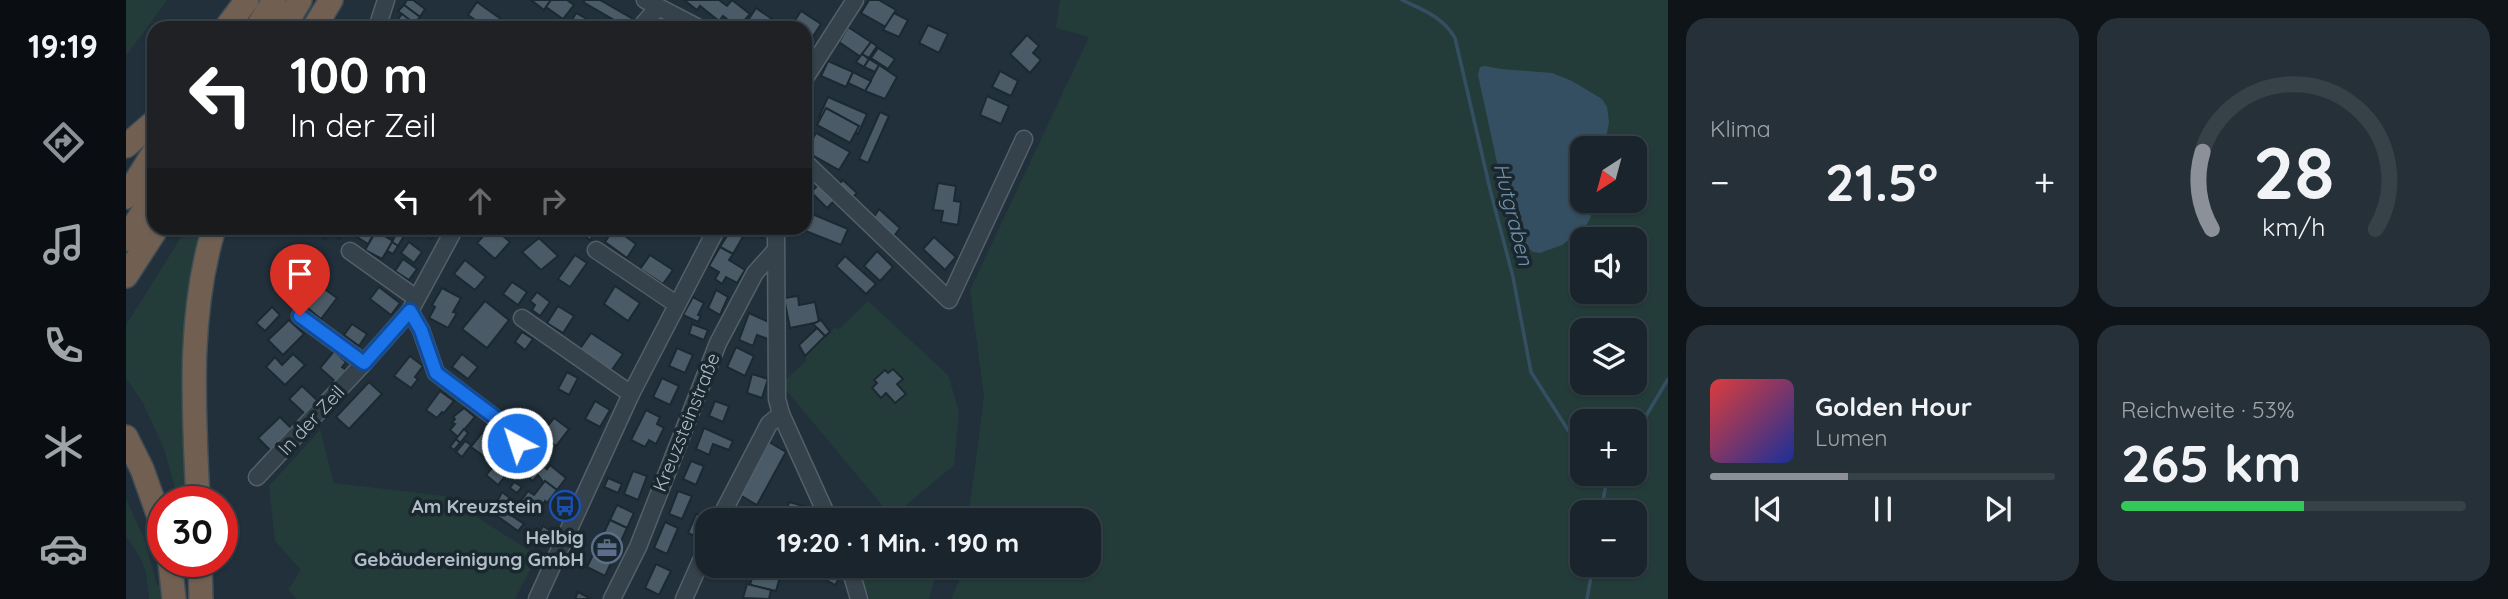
<!DOCTYPE html>
<html lang="de">
<head>
<meta charset="utf-8">
<style>
  :root { --surface:#19242c; --page:#263038; --text:#f1f3f6; --muted:#9fa4a9; --line:#374148; --accent:#8c9099 }
  body { margin:0; font-family:Quicksand,sans-serif; background:var(--page); color:var(--text); height:100vh; display:flex; flex-direction:column; font-size:26px; white-space:nowrap }
  * { box-sizing:border-box; margin:0 }
  p { font-size:23px; color:var(--muted) }
  .icon { flex:none; width:38px; height:38px; fill:none; stroke:currentColor; stroke-width:2; stroke-linecap:round; stroke-linejoin:round }
  .map { position:relative; flex:1; overflow:hidden }
  .sheet { display:flex; flex-direction:column; gap:18px; padding:18px; background:#0e1418; width:840px }
  .sheet>* { flex:none }
  .guide { position:absolute; left:21px; top:21px; width:665px; height:214px; border-radius:21px; box-shadow:0 2px 5px #0004,0 0 0 2px var(--line); background:#202124; color:#fff; overflow:hidden }
  .needle { width:46px; rotate:216deg }
  .buttons { position:absolute; left:1444px; top:136px; display:grid; gap:14px }
  .buttons a { display:grid; place-items:center; width:77px; height:77px; border-radius:14px; background:var(--surface); box-shadow:0 2px 5px #0004,0 0 0 2px var(--line); font-size:35px }
  .speed { position:absolute; left:21px; top:486px; display:flex; gap:14px; font-size:35px; font-weight:700; text-align:center }
  .speed>* { display:grid; place-content:center; width:91px; height:91px; border-radius:50%; background:var(--surface); box-shadow:0 2px 5px #0004,0 0 0 2px var(--line); line-height:1 }
  .speed .limit { border:10px solid #d22; background:#fff; color:#111 }
  .pin { position:absolute; display:grid; place-items:center; width:60px; height:60px; color:#fff; margin:-72px -30px; border-radius:50% 50% 50% 0; rotate:-45deg; box-shadow:0 0 7px #0007 }
  .pin .icon { rotate:45deg }
  .me { position:absolute; width:77px; margin:-38px; rotate:320deg; stroke-linejoin:round; filter:drop-shadow(0 0 5px #0008) }
  .turn { display:flex; align-items:center; gap:24px; height:147px; padding:0 28px; font-size:32px }
  .turn .icon { width:91px; height:91px; stroke-width:2.5 }
  .turn b { display:block; font-size:49px; line-height:60px }
  .lanes { display:flex; align-items:center; height:66px; padding:0 28px; background:#0003; justify-content:center; gap:35px; direction:ltr }
  .lanes .off { opacity:.35 }
  .big { font-size:52px; font-weight:700; line-height:1.1 }
  .sheet .widget { flex:1; display:flex; flex-direction:column; justify-content:center; gap:10px; min-width:0; padding:0 24px; border-radius:21px; background:var(--page) }
  .sheet .dial { align-items:center; gap:0 }
  .dial svg { height:182px; overflow:visible; fill:none; stroke:var(--line); stroke-width:7; stroke-linecap:round; text-anchor:middle }
  .dial text { fill:var(--text); stroke:none }
  .song { display:flex; align-items:center; gap:21px }
  .cover { width:84px; height:84px; border-radius:10px; background:linear-gradient(135deg,hsl(0 70% 55%),hsl(230 70% 35%)) }
  .played { height:7px; border-radius:4px; background:linear-gradient(90deg,var(--accent) 40%,var(--line) 40%) }
  .keys { display:flex; justify-content:space-around; direction:ltr }
  .heat { display:flex; justify-content:space-between; align-items:center; font-size:38px; direction:ltr }
  .charge { height:10px; border-radius:5px; background:linear-gradient(90deg,#34c759 53%,var(--line) 0) }
  .sheet .tiles { flex:1; display:grid; gap:18px; grid-template-columns:repeat(2,1fr) }
  .trip { position:absolute; left:569px; top:508px; width:406px; height:70px; border-radius:21px; background:var(--surface); box-shadow:0 2px 5px #0004,0 0 0 2px var(--line); font-weight:700; line-height:70px; text-align:center }
  main { display:flex; flex:1; min-height:0 }
  .tabs { display:flex; flex-direction:column; width:126px; justify-content:space-around; align-items:center; background:#0a0e12; color:var(--muted) }
  .tabs .icon { width:49px; height:49px }
  .tabs .active { color:var(--accent) }
  .tabs b { font-size:32px; color:var(--text) }
  .map>svg:first-child { display:block }
  .green { fill:#233c3a; fill-rule:evenodd }
  .water { fill:#354f62 }
  .lines { fill:none; stroke-linecap:round; stroke-linejoin:round }
  .stream { stroke:#354f62; stroke-width:3.5 }
  .building { fill:#4a5b67; stroke:#1c2931; stroke-width:2 }
  .minor-casing { stroke:#536069; stroke-width:19 }
  .highway-casing { stroke:#404d55; stroke-width:26 }
  .minor { stroke:#35424b; stroke-width:16 }
  .highway { stroke:#716052; stroke-width:23 }
  .route-casing { stroke:#114b97; stroke-width:18 }
  .route { stroke:#1a73e8; stroke-width:12 }
  .labels { text-anchor:middle; dominant-baseline:central; stroke-width:7; stroke-linejoin:round; paint-order:stroke }
  .street-label { font-size:19px; fill:#b0bdc7; stroke:#1a272f }
  .poi-label { font-size:19px; font-weight:bold; fill:#b0bdc7; stroke:#1a272f; text-anchor:end }
  .water-label { font-size:21px; font-style:italic; fill:#7093ab; stroke:#1a272f }
</style>
</head>
<body>
<main>
<nav class="tabs">
<b>19:19</b>
<svg class="icon active" aria-label="directions" viewBox="0 0 24 24"><path d="M12 3l9 9-9 9-9-9zM9 14v-3h6M13 9l2 2-2 2"/></svg>
<svg class="icon" aria-label="music" viewBox="0 0 24 24"><path d="M9 18V5l10-2v13"/><circle cx="6" cy="18" r="3"/><circle cx="16" cy="16" r="3"/></svg>
<svg class="icon" aria-label="phone" viewBox="0 0 24 24"><path d="M5 4h4l2 5-3 2q2 4 5 5l2-3 5 2v4C11 20 4 13 5 4z"/></svg>
<svg class="icon" aria-label="climate" viewBox="0 0 24 24"><path d="M12 3v18M4 7l16 10M4 17L20 7"/></svg>
<svg class="icon" aria-label="car" viewBox="0 0 24 24"><path d="M5 17H2v-5l4-1 3-4h7l3 4 3 1v5h-3M9 17h6M6 11h13"/><circle cx="7" cy="17" r="2"/><circle cx="17" cy="17" r="2"/></svg>
</nav>
<div class="map">
<svg width="1542" height="599" viewBox="0 0 1542 599">
  <rect width="100%" height="100%" fill="#21303b"/>
  <g class="green">
    <path d="M0,0H41L0,56Z"/>
    <path d="M934,0H1542V599H825L835,577L836,565H962V520H842L858,397L844,290L963,37L930,28ZM1456,149H1508V201H1456ZM1456,240H1508V292H1456ZM1456,331H1508V383H1456ZM1456,422H1508V474H1456ZM1456,513H1508V565H1456Z"/>
    <path d="M61,228H79L63,502H53L38,449L17,403L0,378V325Z"/>
    <path d="M742,301L822,375L833,411L828,465L766,517L655,384L681,360L679,356L709,327L712,330Z"/>
    <path d="M194,430L208,483L319,496L411,556L389,599H171L162,590L175,570L149,541L143,486Z"/>
    <path d="M0,499L18,538L31,585L36,586L37,599H23L20,572L14,557L0,536Z"/>
    <path d="M731,565H813L803,599H744Z"/>
  </g>
  <path class="water" d="M1359,66L1375,69L1426,73L1446,81L1476,99L1481,107L1483,122L1478,149H1456V201H1468L1465,216L1459,228L1436,245L1414,253L1407,252L1395,243L1390,236L1382,213L1352,75L1354,67Z"/>
  <g class="lines">
    <g class="stream">
      <path d="M1276,0C1297,10 1317,17 1329,38L1365,193L1387,277L1405,372L1456,452"/>
      <path d="M1508,436L1542,379"/>
      <path d="M1473,474L1480,484L1475,513"/>
      <path d="M1480,484L1486,474"/>
      <path d="M1461,599L1467,565"/>
    </g>
  </g>
  <g class="building">
    <path d="M281,0H287L299,9L294,17L278,5Z"/>
    <path d="M405,0H425L418,10Z"/>
    <path d="M425,0H441L448,5L437,19L420,7Z"/>
    <path d="M459,0H474L507,19L502,28L457,2Z"/>
    <path d="M558,0H593L601,6L606,0L624,14L612,28L597,16L593,21L574,6L571,10Z"/>
    <path d="M743,0H753L770,10L760,27L735,13Z"/>
    <path d="M351,2L379,22L374,28H361L342,15Z"/>
    <path d="M278,5L294,17L288,24L272,11Z"/>
    <path d="M630,8L649,21L644,28H617Z"/>
    <path d="M675,11L695,24L679,49V28H664Z"/>
    <path d="M450,13L477,28H455L445,22Z"/>
    <path d="M768,13L782,20L773,37L757,30Z"/>
    <path d="M276,14L292,26L291,28H278L270,22Z"/>
    <path d="M380,20L391,28H374Z"/>
    <path d="M802,25L822,34L813,53L793,43Z"/>
    <path d="M722,27L745,42L735,57L713,42Z"/>
    <path d="M901,35L913,46L907,53L915,60L904,73L884,54Z"/>
    <path d="M745,42L751,46L743,58L736,54Z"/>
    <path d="M752,48L769,59L762,69L745,58Z"/>
    <path d="M736,54L743,59L738,67L730,62Z"/>
    <path d="M743,59L753,65L749,72L738,67Z"/>
    <path d="M702,61L727,72L720,87L695,76Z"/>
    <path d="M753,65L771,77L759,99L739,91Z"/>
    <path d="M874,71L892,81L885,96L866,87Z"/>
    <path d="M727,72L745,81L739,91L722,83Z"/>
    <path d="M861,96L883,106L875,124L854,115Z"/>
    <path d="M702,97L741,114L732,134L708,113L693,117Z"/>
    <path d="M700,108L733,126L724,143L691,125Z"/>
    <path d="M754,112L763,116L742,163L733,159Z"/>
    <path d="M690,133L724,152L713,170L679,151Z"/>
    <path d="M717,180L731,193L725,199L711,186Z"/>
    <path d="M695,182L711,198L701,208L685,192Z"/>
    <path d="M812,183L830,186L828,201L835,202L832,225L815,222L817,211L807,210Z"/>
    <path d="M753,209L774,228L766,239L746,220Z"/>
    <path d="M679,211L722,229L715,245L672,228H679Z"/>
    <path d="M189,228H199L204,232L199,239L187,229Z"/>
    <path d="M199,228H222L213,239Z"/>
    <path d="M237,228L248,234L242,244L231,237Z"/>
    <path d="M300,228L312,229L305,239L296,233Z"/>
    <path d="M364,228H368L384,242L369,259L351,243Z"/>
    <path d="M448,228H473L464,240Z"/>
    <path d="M488,228L510,244L501,258L479,242Z"/>
    <path d="M606,228L619,233L607,254L594,247Z"/>
    <path d="M626,228H639L642,229L636,238L624,231Z"/>
    <path d="M250,231L267,241L256,259L239,250Z"/>
    <path d="M271,232L278,236L272,246L266,242Z"/>
    <path d="M808,237L830,257L819,270L797,249Z"/>
    <path d="M413,238L432,256L415,270L396,252Z"/>
    <path d="M266,242L272,246L267,254L261,251Z"/>
    <path d="M283,242L296,252L288,263L275,253Z"/>
    <path d="M594,247L607,254L603,260L619,270L611,283L600,277L596,284L589,279L593,272L583,266Z"/>
    <path d="M751,251L767,267L754,281L738,266Z"/>
    <path d="M449,255L461,263L444,287L432,279Z"/>
    <path d="M524,255L547,270L537,284L514,269Z"/>
    <path d="M719,256L750,284L740,294L710,266Z"/>
    <path d="M277,259L291,269L283,280L269,271Z"/>
    <path d="M339,260L360,277L349,290L328,274Z"/>
    <path d="M160,266L186,284L177,296L169,289L165,295L147,282Z"/>
    <path d="M386,282L401,292L392,305L377,294Z"/>
    <path d="M193,285L211,298L195,319L178,305Z"/>
    <path d="M489,286L514,303L502,321L478,304Z"/>
    <path d="M253,287L274,303L265,315L244,299Z"/>
    <path d="M316,288L335,298L327,312L331,313L322,328L303,318L309,307L306,305Z"/>
    <path d="M590,290L602,297L594,315L582,308Z"/>
    <path d="M411,292L424,302L414,316L406,310L409,305L404,301Z"/>
    <path d="M672,296L673,305L689,302L693,322L664,328L658,298Z"/>
    <path d="M567,297L578,303L572,315L575,316L572,322L557,315Z"/>
    <path d="M359,301L383,320L361,348L336,329Z"/>
    <path d="M432,306L448,316L437,333L421,323Z"/>
    <path d="M146,307L154,315L139,331L130,323Z"/>
    <path d="M623,313L647,324L642,339L631,335L627,346L613,340Z"/>
    <path d="M163,320L178,334L157,355L142,340Z"/>
    <path d="M695,320L704,332L699,336L687,324Z"/>
    <path d="M226,324L241,334L233,346L218,335Z"/>
    <path d="M566,324L582,330L578,340L563,334Z"/>
    <path d="M691,328L699,336L679,356L673,345Z"/>
    <path d="M396,332L407,339L399,350L389,342Z"/>
    <path d="M465,333L497,354L485,371L453,350Z"/>
    <path d="M610,347L628,356L619,376L601,367Z"/>
    <path d="M551,348L567,355L559,373L543,366Z"/>
    <path d="M208,351L220,362L216,367L220,370L210,382L194,368Z"/>
    <path d="M167,354L179,365L159,385L140,367L149,357L156,365Z"/>
    <path d="M336,354L352,367L342,379L326,367Z"/>
    <path d="M284,356L297,366L289,377L292,379L285,388L268,376Z"/>
    <path d="M767,369L777,379L771,384L780,394L769,403L760,393L755,398L746,388L751,383L748,380L759,370L762,373Z"/>
    <path d="M441,372L452,378L443,395L432,389Z"/>
    <path d="M626,374L642,379L636,398L621,393Z"/>
    <path d="M536,378L553,386L544,405L527,397Z"/>
    <path d="M243,382L256,394L223,429L210,417Z"/>
    <path d="M176,386L192,401L179,414L163,399Z"/>
    <path d="M314,391L328,401L318,413L316,412L311,418L300,410Z"/>
    <path d="M469,401L484,410L474,427L459,419Z"/>
    <path d="M589,401L603,406L597,422L583,416Z"/>
    <path d="M338,408L349,417L332,437L324,430L329,424L326,423L329,419L327,417Z"/>
    <path d="M520,410L534,417L531,424L538,428L530,444L523,440L519,447L505,440Z"/>
    <path d="M154,417L167,430L145,451L132,438Z"/>
    <path d="M428,418L443,429L430,446L415,435Z"/>
    <path d="M578,428L607,441L603,450L587,444L583,455L570,449Z"/>
    <path d="M338,429L342,433L334,443L330,439Z"/>
    <path d="M356,433L369,444L359,457L345,447Z"/>
    <path d="M330,439L334,443L328,450L324,447Z"/>
    <path d="M339,441L345,445L336,457L330,452Z"/>
    <path d="M643,442L660,452L631,505L614,495Z"/>
    <path d="M406,457L421,469L424,465L440,478L431,490L419,481L418,483L412,475L407,481L395,472Z"/>
    <path d="M565,461L578,466L570,485L557,479Z"/>
    <path d="M371,462L383,472L372,485L360,475Z"/>
    <path d="M507,471L521,476L512,500L498,494Z"/>
    <path d="M482,478L496,484L492,493L478,487Z"/>
    <path d="M419,481L431,490L421,503L419,501L412,514L395,501L402,491L408,495Z"/>
    <path d="M388,482L396,487L391,493L384,488Z"/>
    <path d="M552,491L566,496L556,519L543,514Z"/>
    <path d="M376,492L384,498L379,505L372,500Z"/>
    <path d="M663,502L688,509L686,520L659,518Z"/>
    <path d="M491,505L508,513L501,528L484,520Z"/>
    <path d="M376,509L398,524L392,531L371,516Z"/>
    <path d="M570,514L584,520H581L576,539L562,533Z"/>
    <path d="M484,520L501,528L479,576L461,567Z"/>
    <path d="M539,522L552,528L541,554L528,548Z"/>
    <path d="M417,526L425,531L420,538L413,533Z"/>
    <path d="M530,564L545,571L533,595L519,588Z"/>
    <path d="M587,565H603L601,574L585,570Z"/>
    <path d="M633,565H660L657,578L632,572Z"/>
    <path d="M697,568L714,577L709,585L692,575Z"/>
    <path d="M628,571L654,577L650,591L624,585Z"/>
    <path d="M621,584L645,590L643,599L617,598Z"/>
    <path d="M452,592L465,599H449Z"/>
  </g>
  <g class="lines">
    <g class="minor-casing">
      <g id="minor">
        <path d="M519,0L573,28"/>
        <path d="M251,28L260,0"/>
        <path d="M514,28L532,7"/>
        <path d="M679,78L729,0"/>
        <path d="M679,162L823,300L898,139"/>
        <path d="M650,228L651,399L655,414L703,520"/>
        <path d="M470,250L550,304"/>
        <path d="M224,251L290,298"/>
        <path d="M284,311L295,330L310,373L385,430L391,443"/>
        <path d="M174,316L238,363"/>
        <path d="M396,318L505,394"/>
        <path d="M131,477L238,363L284,311L329,228"/>
        <path d="M593,520L643,424L655,414"/>
        <path d="M723,565L733,599"/>
        <path d="M411,599L505,394L591,228"/>
        <path d="M486,599L512,547L592,343L629,273L648,252"/>
        <path d="M558,599L581,547"/>
      </g>
    </g>
    <g class="highway-casing">
      <g id="highway">
        <path d="M100,28L121,0"/>
        <path d="M131,28L148,0"/>
        <path d="M157,28L174,0"/>
        <path d="M188,28L205,0"/>
        <path d="M0,146L28,122"/>
        <path d="M0,197L28,152"/>
        <path d="M0,239L28,194"/>
        <path d="M0,276L31,228"/>
        <path d="M0,437L16,469L37,528"/>
        <path d="M72,502C68,410 61,317 88,228"/>
        <path d="M44,562L48,599"/>
        <path d="M74,562L75,599"/>
      </g>
    </g>
    <use href="#minor" class="minor"/>
    <use href="#highway" class="highway"/>
  </g>
  <g class="lines">
    <g class="route-casing">
      <path id="route" d="M174,316L238,363L284,311L295,330L310,373L386,430L391,443"/>
    </g>
    <use href="#route" class="route"/>
  </g>
  <defs>
    <g id="bus-ring" transform="scale(1.575)"><circle r="9.5" fill="#1a272f" stroke="#1a4fb4" stroke-width="1.5"/><path d="M-5-6H5V4H4V6H2V4H-2V6H-4V4H-5ZM-3.5-4V0h7V-4ZM-3.5 1.2v1.5H-2V1.2ZM2 1.2v1.5H3.5V1.2Z" fill="#1a4fb4"/></g>
    <g id="office-ring" transform="scale(1.575)"><circle r="9.5" fill="#1a272f" stroke="#5c6f8a" stroke-width="1.5"/><path d="M-6-3h4V-5.5h4V-3h4V5H-6ZM-1-4.5V-3h2v-1.5ZM-6 0V1H6V0Z" fill="#5c6f8a"/></g>
  </defs>
  <g fill-rule="evenodd">
    <use href="#bus-ring" x="439" y="506"/>
    <use href="#office-ring" x="481" y="548"/>
  </g>
  <g class="labels">
    <g class="street-label">
      <text transform="translate(185 420) rotate(-47)">In der Zeil</text>
      <text transform="translate(560 422) rotate(-68)">Kreuzsteinstraße</text>
    </g>
    <g class="poi-label">
      <text x="416" y="506">Am Kreuzstein</text>
      <text x="458" y="537">Helbig<tspan x="458" dy="22">Gebäudereinigung GmbH</tspan></text>
    </g>
    <g class="water-label">
      <text transform="translate(1388 214) rotate(76)">Hutgraben</text>
    </g>
  </g>
</svg>
<div class="buttons">
<a><svg class="needle" viewBox="-14 -14 28 28"><path d="M0-13l5 13h-10z" fill="#e53935"/><path d="M0 13l5-13h-10z" fill="#9fa4a9"/></svg></a>
<a><svg class="icon" aria-label="sound" viewBox="0 0 24 24"><path d="M4 9h4l5-4v14l-5-4H4zM17 9q2 3 0 6"/></svg></a>
<a><svg class="icon" aria-label="layers" viewBox="0 0 24 24"><path d="M12 4l9 5-9 5-9-5zM3 14l9 5 9-5"/></svg></a>
<a>+</a>
<a>−</a>
</div>
<div class="speed"><div class="limit">30</div></div>
<div class="pin" style="left:174px;top:316px;background:#d93025"><svg class="icon" aria-label="arrive" viewBox="0 0 24 24"><path d="M6 21V4h12l-3 4 3 4H6"/></svg></div>
<svg class="me" style="left:391px;top:443px" viewBox="-20 -20 40 40"><circle r="17" fill="#1a73e8" stroke="#fff" stroke-width="3"/><path d="M0-11L8 9 0 5-8 9z" fill="#fff"/></svg>
<div class="trip">19:20 · 1 Min. · 190 m</div>
<div class="guide">
<div class="turn"><svg class="icon" aria-label="left" viewBox="0 0 24 24"><path d="M17 20v-9H6M10 6l-5 5 5 5"/></svg><div><b>100 m</b>In der Zeil</div></div>
<div class="lanes"><svg class="icon" aria-label="left" viewBox="0 0 24 24"><path d="M17 20v-9H6M10 6l-5 5 5 5"/></svg><svg class="icon off" aria-label="ahead" viewBox="0 0 24 24"><path d="M12 20V5M6 11l6-6 6 6"/></svg><svg class="icon off" aria-label="right" viewBox="0 0 24 24"><path d="M7 20v-9h11M14 6l5 5-5 5"/></svg></div>
</div>
</div>
<section class="sheet">
<div class="tiles">
<div class="widget"><p>Klima</p>
<div class="heat"><a>−</a><b class="big">21.5°</b><a>+</a></div>
</div>
<div class="widget dial"><svg viewBox="0 0 100 80">
<path d="M14 69A42 42 0 1 1 86 69"/>
<path d="M14 69A42 42 0 0 1 10 35" stroke="#8c9099"/>
<text x="50" y="56" font-size="32" font-weight="700">28</text>
<text x="50" y="72" font-size="11">km/h</text>
</svg></div>
<div class="widget">
<div class="song"><i class="cover"></i><div><b>Golden Hour</b><p>Lumen</p></div></div>
<div class="played"></div>
<div class="keys"><svg class="icon" aria-label="previous" viewBox="0 0 24 24"><path d="M18 5L8 12l10 7zM5 5v14"/></svg><svg class="icon" aria-label="pause" viewBox="0 0 24 24"><path d="M8 5v14M16 5v14"/></svg><svg class="icon" aria-label="next" viewBox="0 0 24 24"><path d="M6 5l10 7-10 7zM19 5v14"/></svg></div>
</div>
<div class="widget"><p>Reichweite · 53%</p><b class="big">265 km</b><div class="charge"></div></div>
</div>
</section>
</main>
</body>
</html>
